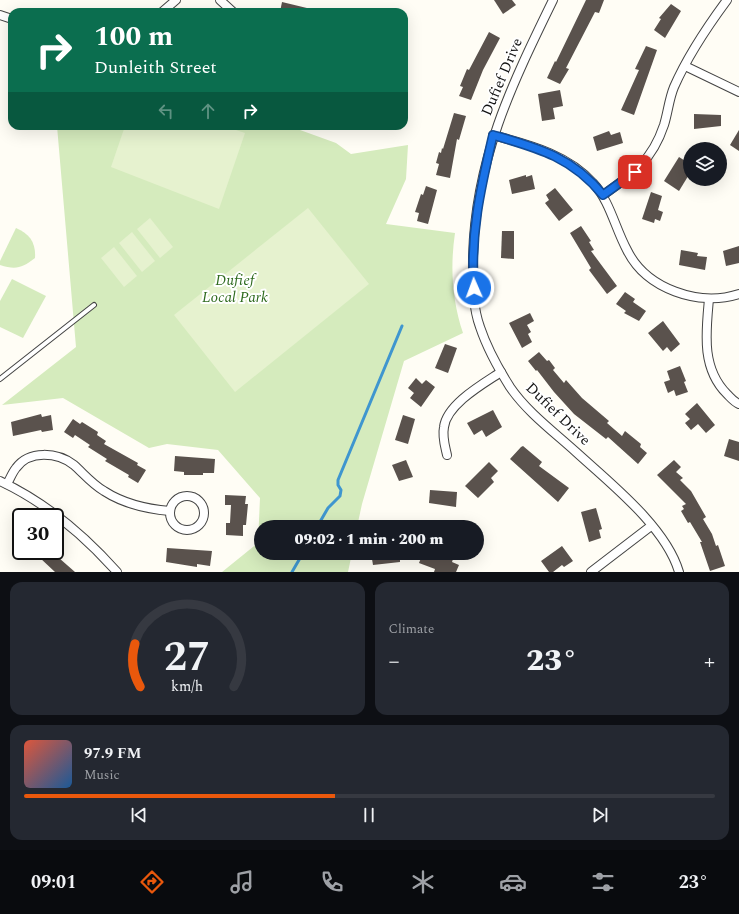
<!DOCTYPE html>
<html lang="en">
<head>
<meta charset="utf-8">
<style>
  :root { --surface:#171b24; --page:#242831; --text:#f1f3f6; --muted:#9ea1a6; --line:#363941; --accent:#ea580c }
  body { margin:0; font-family:Spectral,serif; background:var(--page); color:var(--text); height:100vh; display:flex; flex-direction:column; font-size:15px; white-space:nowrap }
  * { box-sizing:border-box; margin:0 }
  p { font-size:13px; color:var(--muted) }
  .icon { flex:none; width:22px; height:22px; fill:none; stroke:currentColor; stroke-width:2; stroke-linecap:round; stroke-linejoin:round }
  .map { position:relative; height:572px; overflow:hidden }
  .details { display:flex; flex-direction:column; gap:10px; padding:10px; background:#0d0f14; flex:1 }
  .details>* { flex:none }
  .hud { position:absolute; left:8px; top:8px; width:400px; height:122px; border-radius:12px; box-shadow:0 4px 16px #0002; background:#0b6e4f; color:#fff; overflow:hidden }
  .buttons { position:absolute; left:683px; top:142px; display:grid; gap:8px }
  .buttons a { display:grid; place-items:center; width:44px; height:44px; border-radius:50%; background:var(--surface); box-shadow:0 4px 16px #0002; font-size:20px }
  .speed { position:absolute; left:12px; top:508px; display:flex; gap:8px; font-size:20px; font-weight:700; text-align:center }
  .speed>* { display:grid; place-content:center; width:52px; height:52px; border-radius:50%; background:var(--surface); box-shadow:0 4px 16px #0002; line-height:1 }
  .speed .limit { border:2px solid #111; border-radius:6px; background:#fff; color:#111 }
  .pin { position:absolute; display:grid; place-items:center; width:34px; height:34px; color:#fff; margin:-17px; border-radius:8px; box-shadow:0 2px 6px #0006 }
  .me { position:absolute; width:44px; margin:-22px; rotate:358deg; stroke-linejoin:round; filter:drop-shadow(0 0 3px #0008) }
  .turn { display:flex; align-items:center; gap:14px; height:84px; padding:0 20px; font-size:18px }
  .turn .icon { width:52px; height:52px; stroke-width:2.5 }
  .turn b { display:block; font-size:28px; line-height:34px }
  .lanes { display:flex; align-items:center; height:38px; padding:0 20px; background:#0003; justify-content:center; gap:20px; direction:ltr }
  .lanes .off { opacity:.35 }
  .big { font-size:30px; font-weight:800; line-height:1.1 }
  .details .tile { flex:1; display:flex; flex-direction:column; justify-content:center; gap:6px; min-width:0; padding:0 14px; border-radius:12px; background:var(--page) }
  .details .dial { align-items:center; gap:0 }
  .dial svg { height:104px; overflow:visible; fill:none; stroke:var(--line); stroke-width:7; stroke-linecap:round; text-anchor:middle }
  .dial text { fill:var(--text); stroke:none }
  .song { display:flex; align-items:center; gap:12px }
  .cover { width:48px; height:48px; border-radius:6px; background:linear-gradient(135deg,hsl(10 70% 55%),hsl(210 70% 35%)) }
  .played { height:4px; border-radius:2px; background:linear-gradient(90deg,var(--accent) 45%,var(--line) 45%) }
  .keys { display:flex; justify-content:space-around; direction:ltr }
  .heat { display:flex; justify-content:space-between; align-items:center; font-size:22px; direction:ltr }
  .details .tiles { flex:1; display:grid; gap:10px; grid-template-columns:1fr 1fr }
  .tile:last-child { grid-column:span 2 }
  .trip { position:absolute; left:254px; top:520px; width:230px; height:40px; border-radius:20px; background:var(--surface); box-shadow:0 4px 16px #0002; font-weight:800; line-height:40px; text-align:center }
  .menu { display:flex; height:64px; justify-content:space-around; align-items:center; background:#090b0e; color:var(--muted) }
  .menu .icon { width:28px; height:28px }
  .menu .active { color:var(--accent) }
  .menu b { font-size:18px; color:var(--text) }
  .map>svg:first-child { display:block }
  .green { fill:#d5ebbd }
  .pitch { fill:#e6f2cf }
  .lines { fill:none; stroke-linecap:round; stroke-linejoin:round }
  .stream { stroke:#3f96cf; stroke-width:3 }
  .building { fill:#5a524d }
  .lane-casing { stroke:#444; stroke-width:6 }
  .street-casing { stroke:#444; stroke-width:10 }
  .lane { stroke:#fff; stroke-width:4 }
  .street { stroke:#fff; stroke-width:8 }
  .route-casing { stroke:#114b97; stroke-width:10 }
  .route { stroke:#1a73e8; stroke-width:7 }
  .labels { text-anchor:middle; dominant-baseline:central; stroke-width:4; stroke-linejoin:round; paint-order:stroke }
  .street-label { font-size:15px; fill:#111; stroke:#fff }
  .park-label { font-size:15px; font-style:italic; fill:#2f6b1f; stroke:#fff }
</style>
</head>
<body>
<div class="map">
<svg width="739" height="572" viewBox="0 0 739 572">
  <rect width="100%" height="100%" fill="#fffdf5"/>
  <g class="green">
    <path d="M57,126H289L336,143L351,154L408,145L406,179L386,224L455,233C450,267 452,300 463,333L404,361L362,504L357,527H261V553H352L348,572H222L258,543L260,498L218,450L167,444L149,448L63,398L2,405L76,347Z"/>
    <path d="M16,228C30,234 36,243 35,258C22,268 16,270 0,265V261Z"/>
    <path d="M12,279L46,296L23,338L0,327V301Z"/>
  </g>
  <g class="pitch">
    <path d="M125,126H224L245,133L219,209L111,167Z"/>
    <path d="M308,208L369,284L235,392L174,315Z"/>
    <path d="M150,218L173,247L160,258L137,229Z"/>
    <path d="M132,232L155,261L142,272L119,243Z"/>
    <path d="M114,247L137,276L124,287L101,258Z"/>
  </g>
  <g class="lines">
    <g class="stream">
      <path d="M317,527L328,508L340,496L341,490L338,485V480L402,326"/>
      <path d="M292,572L303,553"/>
    </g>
  </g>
  <g class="building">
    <path d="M494,0H512L516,5L503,14Z"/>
    <path d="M586,0H604L599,13L595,12L566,68L569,69L560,84L547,78L555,61L556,62Z"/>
    <path d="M282,2L311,9L310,12H280Z"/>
    <path d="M671,4L681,11L665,38L654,30L661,19L659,18Z"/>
    <path d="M489,32L500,38L483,70L471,100L459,96L463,87L460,86L467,69L469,70Z"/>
    <path d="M646,46L657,50L634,115L621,110L639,70L635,69Z"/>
    <path d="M560,90L563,106L553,108L555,119L542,121L538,94Z"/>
    <path d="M454,113L466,116L459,140L457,139L450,178L436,175L439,164L436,163L439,152L441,153L442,148L443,149Z"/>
    <path d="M694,114L721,115V126L694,129Z"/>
    <path d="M739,130V151L730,145Z"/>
    <path d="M609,131L611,135L620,132L623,143L597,151L593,137Z"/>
    <path d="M679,157L690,164V173L679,191L664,181Z"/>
    <path d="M526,175V177L532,175L535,189L512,194L509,180Z"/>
    <path d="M426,186L437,190L428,224L417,221L419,213L415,212L421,194L423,195Z"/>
    <path d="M555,188L573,210L559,221L545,203L549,200L546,195Z"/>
    <path d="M651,192L662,196L658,210L663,212L660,221L655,219L654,223L642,219Z"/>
    <path d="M581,226L591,241L589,242L594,250L591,251L617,286L607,294L589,270L591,268L570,233Z"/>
    <path d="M502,231H514V259L501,258Z"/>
    <path d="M739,246V263L726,266L723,251Z"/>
    <path d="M681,250L698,253L697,256L707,257L705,270L679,265Z"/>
    <path d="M625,292L635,299L633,302L646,311L639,321L624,313L626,311L616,304Z"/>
    <path d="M530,313L534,321L527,325L531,332L528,334L532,342L522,348L509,323Z"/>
    <path d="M663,321L680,344L671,352L667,347L663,351L648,333Z"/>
    <path d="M445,344L457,348L448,373L435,368Z"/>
    <path d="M539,352L547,361L549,360L555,368L553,370L564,383L566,380L582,398L609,421L607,423L622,436L625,431L641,444L640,447L647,453L638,464L608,437L606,439L574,414L554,392L537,370L536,371L528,361Z"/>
    <path d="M680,366L686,381L684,382L688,392L676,396L674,390L668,393L664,382L670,380L667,371Z"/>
    <path d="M416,378L422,384L426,380L435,387L421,407L410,398L414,393L408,388Z"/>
    <path d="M697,403L715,425L706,433L698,424L691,430L685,423L690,419L685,414Z"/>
    <path d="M493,410L502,427L486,437L482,430L474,435L467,423Z"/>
    <path d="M41,414L42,417L51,415L53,430L42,432L41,430L13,436L11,422Z"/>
    <path d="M403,415L415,419L408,444L395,440Z"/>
    <path d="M73,419L80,424L82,422L98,432L97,435L106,441L104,444L138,463L137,465L146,470L138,483L128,477L129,475L105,461L107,459L88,447L90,445L75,435L73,438L64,432Z"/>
    <path d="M729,439L739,442V461L724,456Z"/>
    <path d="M523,446L542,462L539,466L569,488L558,502L510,459L521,447Z"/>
    <path d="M175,456L215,459L214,473H203V475H184V472L174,471Z"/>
    <path d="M406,460L413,477L399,481L392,465Z"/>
    <path d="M674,460L681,467L676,472L683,478L680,480L691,491L706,517L703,519L712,534L716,546L718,545L725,566L710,571L700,542H702L690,522L688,523L681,511L684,509L682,506L686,504L657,475Z"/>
    <path d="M489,462L498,471L491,478L494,482L478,498L465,486Z"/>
    <path d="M430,490L457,492L456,507L429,503Z"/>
    <path d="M225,495L246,496L245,504H248L246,525H243V536L226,535V523H230L231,505H225Z"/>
    <path d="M596,508L602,529L599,530L601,538L589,542L581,512Z"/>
    <path d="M562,546L573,561L564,567L562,565L553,572H549L541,561Z"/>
    <path d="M167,548L212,551L210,566L197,564V567L166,562Z"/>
    <path d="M24,551H51L75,572H55L39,557L35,559Z"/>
    <path d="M371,553H400V562L373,565Z"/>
    <path d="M423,553H439L453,559L452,562L459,565L456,572H434L435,569L419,563Z"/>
  </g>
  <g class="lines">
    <g class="lane-casing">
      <path id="lane" d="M0,379L94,305"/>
    </g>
    <g class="street-casing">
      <g id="street">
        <path d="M220,0L233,12"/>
        <path d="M553,0C511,86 475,160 473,258C473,281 472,305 480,327C487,348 498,368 510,387C527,412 554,432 576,452C610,483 666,527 679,572"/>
        <path d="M162,12L176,0"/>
        <path d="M0,15L12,19"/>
        <path d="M685,66L739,92"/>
        <path d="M493,135C529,145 567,154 593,183C610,201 615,228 627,250C646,289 699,307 739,294"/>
        <path d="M603,195C633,174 652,161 664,125C668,112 669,99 674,87C688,55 707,27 727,0"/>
        <path d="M709,299C706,332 701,368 727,394C731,398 734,402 739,404"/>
        <path d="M447,455C445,446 442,437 444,427C447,404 483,384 501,372"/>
        <path d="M0,481C45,502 84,535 117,572"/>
        <path d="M7,484C10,479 12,473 16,468C29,450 57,452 74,465C84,474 92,484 104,491C124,504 146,509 170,511"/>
        <circle cx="187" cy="513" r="17"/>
        <path d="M591,572L651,526"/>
      </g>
    </g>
    <use href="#lane" class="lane"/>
    <use href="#street" class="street"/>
  </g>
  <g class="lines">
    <g class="route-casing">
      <path id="route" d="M474,288C470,233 481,187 493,135C538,148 572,157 603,195L635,172"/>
    </g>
    <use href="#route" class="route"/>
  </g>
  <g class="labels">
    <g class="street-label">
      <text transform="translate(502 77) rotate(-67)">Dufief Drive</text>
      <text transform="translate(558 414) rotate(44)">Dufief Drive</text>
    </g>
    <g class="park-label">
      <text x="235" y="280">Dufief<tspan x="235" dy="17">Local Park</tspan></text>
    </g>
  </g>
</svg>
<div class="buttons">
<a><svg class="icon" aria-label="layers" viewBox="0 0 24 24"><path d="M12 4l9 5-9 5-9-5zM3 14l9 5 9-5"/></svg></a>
</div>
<div class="speed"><div class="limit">30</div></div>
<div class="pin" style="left:635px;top:172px;background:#d93025"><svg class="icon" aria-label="arrive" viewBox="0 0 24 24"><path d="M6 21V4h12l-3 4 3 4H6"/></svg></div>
<svg class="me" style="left:474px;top:288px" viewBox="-20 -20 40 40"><circle r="17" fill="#1a73e8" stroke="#fff" stroke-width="3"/><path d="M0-11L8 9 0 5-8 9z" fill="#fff"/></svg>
<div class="trip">09:02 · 1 min · 200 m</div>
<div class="hud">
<div class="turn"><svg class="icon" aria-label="right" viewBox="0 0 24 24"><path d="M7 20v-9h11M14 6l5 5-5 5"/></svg><div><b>100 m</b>Dunleith Street</div></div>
<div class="lanes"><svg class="icon off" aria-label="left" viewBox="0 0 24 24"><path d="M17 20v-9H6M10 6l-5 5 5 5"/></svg><svg class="icon off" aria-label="ahead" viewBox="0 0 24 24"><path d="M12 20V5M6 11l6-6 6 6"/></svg><svg class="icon" aria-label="right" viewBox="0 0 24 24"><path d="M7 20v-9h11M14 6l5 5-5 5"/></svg></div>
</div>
</div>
<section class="details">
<div class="tiles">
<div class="tile dial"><svg viewBox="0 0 100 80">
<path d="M14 69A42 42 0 1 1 86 69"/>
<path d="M14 69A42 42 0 0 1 10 36" stroke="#ea580c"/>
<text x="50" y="56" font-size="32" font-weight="700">27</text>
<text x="50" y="72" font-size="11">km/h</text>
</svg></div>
<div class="tile"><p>Climate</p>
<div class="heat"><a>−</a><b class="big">23°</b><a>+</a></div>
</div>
<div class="tile">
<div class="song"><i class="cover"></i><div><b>97.9 FM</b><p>Music</p></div></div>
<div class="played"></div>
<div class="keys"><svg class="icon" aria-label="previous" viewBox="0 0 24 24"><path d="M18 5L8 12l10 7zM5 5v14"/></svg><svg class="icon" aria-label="pause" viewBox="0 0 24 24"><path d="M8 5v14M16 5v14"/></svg><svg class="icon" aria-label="next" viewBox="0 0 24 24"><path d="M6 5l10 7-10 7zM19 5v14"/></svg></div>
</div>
</div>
</section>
<nav class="menu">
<b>09:01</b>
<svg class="icon active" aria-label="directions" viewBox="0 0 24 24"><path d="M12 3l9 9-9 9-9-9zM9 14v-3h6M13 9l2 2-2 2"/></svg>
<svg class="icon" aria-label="music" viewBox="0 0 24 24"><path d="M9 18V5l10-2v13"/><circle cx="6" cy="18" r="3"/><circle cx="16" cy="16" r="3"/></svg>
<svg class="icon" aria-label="phone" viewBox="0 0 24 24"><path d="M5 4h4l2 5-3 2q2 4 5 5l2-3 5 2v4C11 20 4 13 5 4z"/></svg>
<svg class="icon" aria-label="climate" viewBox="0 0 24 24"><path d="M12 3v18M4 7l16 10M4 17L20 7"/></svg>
<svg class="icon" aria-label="car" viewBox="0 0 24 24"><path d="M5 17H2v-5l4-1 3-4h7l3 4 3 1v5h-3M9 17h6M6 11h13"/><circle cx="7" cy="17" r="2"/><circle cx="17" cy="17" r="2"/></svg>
<svg class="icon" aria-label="filters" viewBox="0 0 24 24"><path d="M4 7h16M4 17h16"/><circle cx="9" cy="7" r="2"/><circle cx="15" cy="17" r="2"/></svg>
<b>23°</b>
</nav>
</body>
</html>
